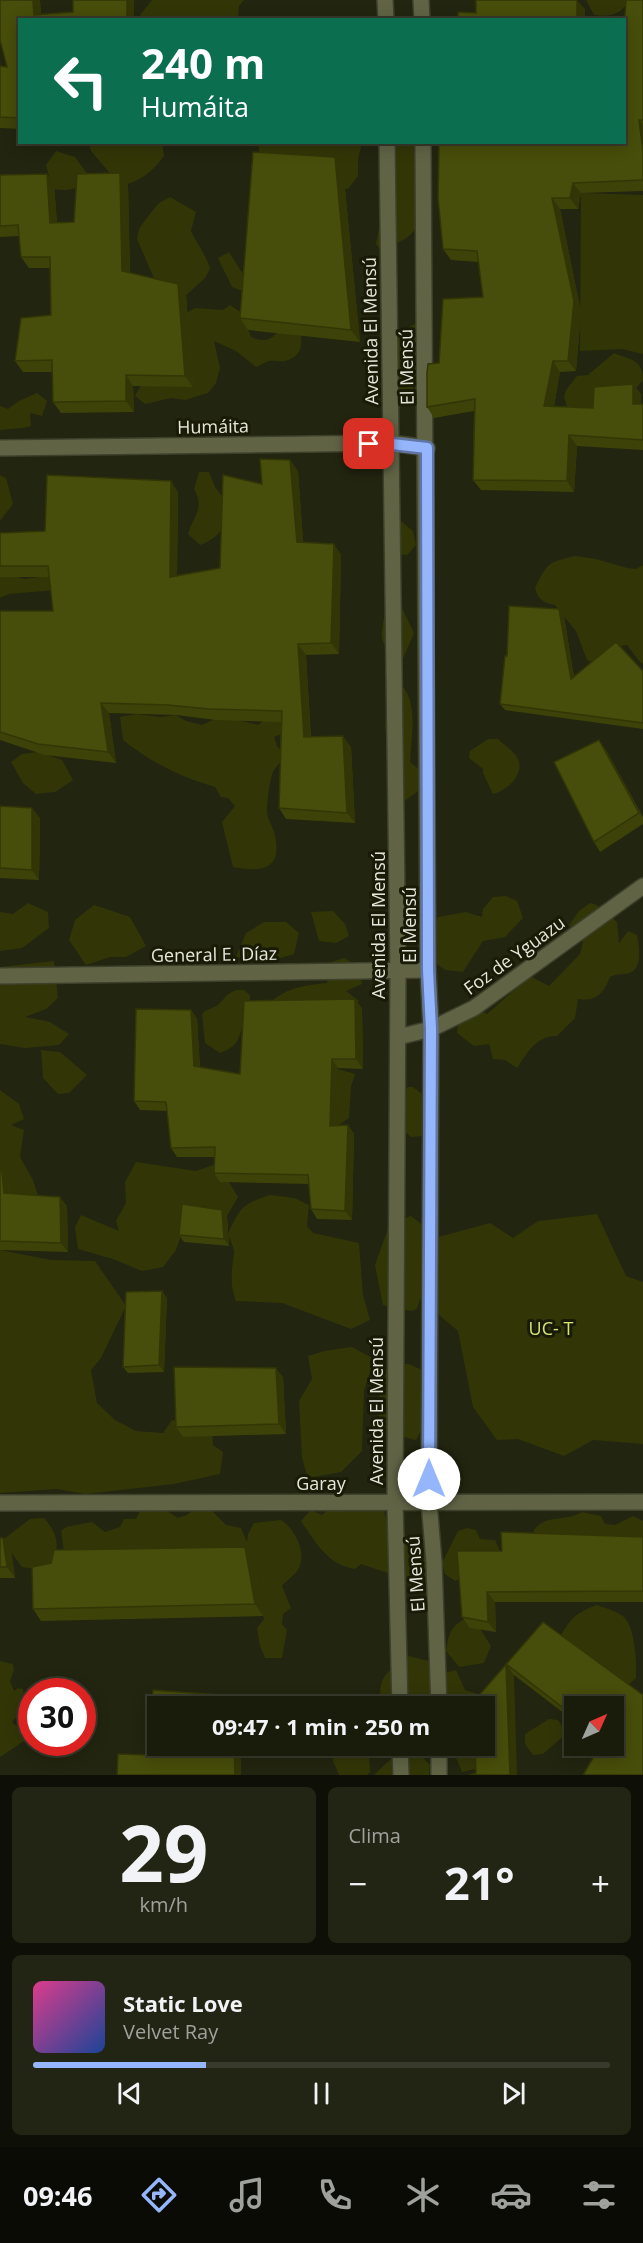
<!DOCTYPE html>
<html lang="es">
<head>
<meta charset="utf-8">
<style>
  :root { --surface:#1a1c0b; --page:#232514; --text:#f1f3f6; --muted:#9fa19d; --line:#383a2c; --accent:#95b6fd }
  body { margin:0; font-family:"Open Sans",sans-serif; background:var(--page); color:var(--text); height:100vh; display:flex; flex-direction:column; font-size:22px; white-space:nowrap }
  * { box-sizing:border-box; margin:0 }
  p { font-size:20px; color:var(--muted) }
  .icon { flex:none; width:33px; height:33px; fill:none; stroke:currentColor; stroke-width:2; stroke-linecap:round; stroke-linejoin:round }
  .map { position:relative; height:1775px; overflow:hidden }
  .sheet { display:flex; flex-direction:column; gap:12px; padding:12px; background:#0e0f06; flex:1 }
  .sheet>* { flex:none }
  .banner { position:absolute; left:18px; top:18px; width:608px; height:126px; border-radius:0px; box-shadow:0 3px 15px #0003,0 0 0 2px var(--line); background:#0b6e4f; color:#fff; overflow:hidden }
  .needle { width:39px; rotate:45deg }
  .fabs { position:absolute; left:564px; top:1696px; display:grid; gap:12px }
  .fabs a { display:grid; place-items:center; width:60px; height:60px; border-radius:0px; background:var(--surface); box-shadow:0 3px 15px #0003,0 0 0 2px var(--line); font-size:30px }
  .speed { position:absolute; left:18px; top:1678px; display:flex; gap:12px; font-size:30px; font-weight:700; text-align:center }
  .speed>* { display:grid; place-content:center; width:78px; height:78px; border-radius:50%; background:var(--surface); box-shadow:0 3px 15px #0003,0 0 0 2px var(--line); line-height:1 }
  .speed .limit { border:9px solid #d22; background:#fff; color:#111 }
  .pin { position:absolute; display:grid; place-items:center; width:51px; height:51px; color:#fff; margin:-26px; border-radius:12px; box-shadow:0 3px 9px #0006 }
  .me { position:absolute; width:66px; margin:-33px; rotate:0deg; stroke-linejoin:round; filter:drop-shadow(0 0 4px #0008) }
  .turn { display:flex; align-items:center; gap:21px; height:126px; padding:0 24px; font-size:27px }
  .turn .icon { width:78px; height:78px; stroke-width:2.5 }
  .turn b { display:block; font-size:42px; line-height:51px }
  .big { font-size:45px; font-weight:700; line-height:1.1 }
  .sheet .widget { flex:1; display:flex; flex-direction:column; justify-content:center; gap:9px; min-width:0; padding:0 21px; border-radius:9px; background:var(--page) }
  .sheet .dial { align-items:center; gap:0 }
  .dial b { font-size:78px; line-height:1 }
  .song { display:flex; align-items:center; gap:18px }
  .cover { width:72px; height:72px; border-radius:9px; background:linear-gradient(135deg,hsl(330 70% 55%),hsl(220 70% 35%)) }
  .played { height:6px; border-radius:3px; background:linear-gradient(90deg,var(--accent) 30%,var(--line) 30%) }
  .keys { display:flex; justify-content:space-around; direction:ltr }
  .heat { display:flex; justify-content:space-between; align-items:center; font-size:33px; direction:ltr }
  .sheet .tiles { flex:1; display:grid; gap:12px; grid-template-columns:1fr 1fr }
  .widget:last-child { grid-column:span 2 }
  .trip { position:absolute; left:147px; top:1696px; width:348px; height:60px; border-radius:0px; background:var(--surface); box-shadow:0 3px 15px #0003,0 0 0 2px var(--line); font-weight:700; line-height:60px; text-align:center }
  .dock { display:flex; height:96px; justify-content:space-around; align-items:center; background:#0a0b04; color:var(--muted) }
  .dock .icon { width:42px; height:42px }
  .dock .selected { color:var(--accent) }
  .dock b { font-size:27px; color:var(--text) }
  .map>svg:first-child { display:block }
  .green { fill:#323607 }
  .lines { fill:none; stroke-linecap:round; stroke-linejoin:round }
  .minor-casing { stroke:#3d402b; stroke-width:18 }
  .minor { stroke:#606445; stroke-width:15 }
  .wall { fill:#3d4209 }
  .shaded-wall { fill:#323607 }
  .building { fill:#474d0a; stroke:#323607; stroke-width:1.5 }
  .route-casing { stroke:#6176a4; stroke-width:15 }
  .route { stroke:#95b6fd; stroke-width:10 }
  .labels { text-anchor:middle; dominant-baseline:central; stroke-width:6; stroke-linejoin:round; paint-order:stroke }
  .street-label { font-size:18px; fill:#e4e7d9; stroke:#191b06 }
  .park-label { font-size:18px; fill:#d6e476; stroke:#191b06 }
</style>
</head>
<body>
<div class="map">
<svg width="643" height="1775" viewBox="0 0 643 1775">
  <rect width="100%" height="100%" fill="#22250f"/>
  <g class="green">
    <path d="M152,0H244L239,6L238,19H142L140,15Z"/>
    <path d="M586,0H628C623,15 608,17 594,15Z"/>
    <path d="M89,143H162L164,156C154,170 138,184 120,185L91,151Z"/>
    <path d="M258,143H362L358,159V176L348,189L334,188L261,164Z"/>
    <path d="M381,143H422V148L413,151L421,157L422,171L415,173L422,182C419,223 425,236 380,249L376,244L379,228L396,216L392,190L378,178Z"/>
    <path d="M56,151L75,157L88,175C79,191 69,191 52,189L46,165Z"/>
    <path d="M581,193L643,195V354L622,349L580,351Z"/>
    <path d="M170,197L196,212L191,231C197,244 206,255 210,269L205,278L184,297L163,287L153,276L137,239L139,229L149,215L159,203Z"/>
    <path d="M229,252L243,274H255L256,290H240L232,287L218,258Z"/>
    <path d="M230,305L249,318L247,326L251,337C265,343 272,340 281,328L300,332C304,346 300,358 284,361C279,362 274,360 269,361C265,362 260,366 256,367L236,351L214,341L220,368L216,383L208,393L185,400L171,398L145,404L135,396L178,318L195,308L223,310Z"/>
    <path d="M417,323L423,371C411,385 414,398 397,410V346L401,331Z"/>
    <path d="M614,353C630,360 643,359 643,380L630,395L571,419L564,397L566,390L577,376L588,375Z"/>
    <path d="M37,393L47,401L42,416L30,413L31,426L23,428L0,430V406L8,409L19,401Z"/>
    <path d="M199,472H209L215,487L228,504C223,526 224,536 200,545L188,534C194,514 205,509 194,489Z"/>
    <path d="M0,475L6,478L13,504L0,521Z"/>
    <path d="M392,521L402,522L413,531L416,545L407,555L389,553L384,528Z"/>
    <path d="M576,556L596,559L627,568L636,569L643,565V664L640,662L627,645L615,647L596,664L587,660L576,631L555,605C544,603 538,600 535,588C548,562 548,562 576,556Z"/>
    <path d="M0,571L24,579L54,575L56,590L9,594L0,598Z"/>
    <path d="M400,604L414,633L402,661C375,641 381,638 386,607Z"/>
    <path d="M404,688C418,708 411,739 410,762L421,771L425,781L417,792L406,800H402L385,727L389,690Z"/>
    <path d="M136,714L160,717L176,715L186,721L202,725L221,716L258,725L264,720L283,719L289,731L274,737L277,746L285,755C282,761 278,764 274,770C270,776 267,802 267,811C267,818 272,825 274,832C284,868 264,873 233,867L222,822L235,806L228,798L221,797L215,787C181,777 150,762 123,740L120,717Z"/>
    <path d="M488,739H498C503,744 515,752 518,759C525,774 507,791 493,794L483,773V769L469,758L470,751Z"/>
    <path d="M38,752L62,760L73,780L55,792L36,794L23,783L11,762L22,754Z"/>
    <path d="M506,896L517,901L523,918L505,937L483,941L463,972L445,970L429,958L428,930L438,917L466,912L482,917L483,909L493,897Z"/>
    <path d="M28,903L48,912L49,928L22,948L0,951V912L13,914Z"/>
    <path d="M590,903L597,905L617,922L619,943L628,931L637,935C640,949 643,974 624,974C617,975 616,974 610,977C604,993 596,1002 578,999L575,1018L557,1036C536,1036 528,1052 517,1068L505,1060L493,1059L489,1044L474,1046L457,1033L459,1012L481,1011L487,1014L530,976L549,986L580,954L583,941L569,925L579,911Z"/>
    <path d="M94,905L130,917L146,946L126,957H110L86,965L69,940L75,920Z"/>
    <path d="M333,911L345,924L349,936L336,943L319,941L311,912Z"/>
    <path d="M264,922H286L299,933L294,954C274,961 257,963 236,957L246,933Z"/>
    <path d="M344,958L358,967L362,984L346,991L359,1001L353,1008L278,1005L274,999C290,987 307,985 327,983L329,963Z"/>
    <path d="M54,961L58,998L46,1009L25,1017L50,1022L69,1034L59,1045L25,1048L0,1044V967Z"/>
    <path d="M236,990H244L250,995C251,1007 246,1013 243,1024C238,1041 238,1046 220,1053L205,1043L202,1014C207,1008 214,1009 220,1003C227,996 225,995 236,990Z"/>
    <path d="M41,1050L60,1052L87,1075L69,1093L58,1094L43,1078Z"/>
    <path d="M335,1068L355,1074L351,1087L349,1118L336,1127Z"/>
    <path d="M408,1087H413L431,1101L430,1120L422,1136L411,1137L389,1117L392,1102Z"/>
    <path d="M0,1090L19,1104L24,1119L11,1125L24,1130L20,1157L33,1180L39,1199L0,1192Z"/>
    <path d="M136,1162L196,1171L213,1165L229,1182L238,1197L227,1216L205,1206L185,1224L176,1250L163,1267L142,1271L113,1259L78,1249L75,1227L81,1215L119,1231L116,1221L126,1203L125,1182Z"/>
    <path d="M270,1195L294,1198L309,1205L307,1226L313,1233L359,1243L363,1295L370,1320L351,1329L282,1303L236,1301C229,1282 232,1272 234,1253C234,1247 230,1240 228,1234C240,1207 243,1204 270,1195Z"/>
    <path d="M597,1214L626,1276L643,1282V1444L593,1440L564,1456L518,1439L497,1440L473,1407L458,1331L420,1299L417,1309L411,1311L383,1305L375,1265L390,1223L411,1216L432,1232L431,1239L490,1223L513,1238L538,1221Z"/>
    <path d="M0,1250L51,1260L95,1261L126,1306L101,1358L91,1370L97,1403L115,1420L136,1431L163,1433L172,1420L198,1424L212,1429L213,1445L223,1452L220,1474L174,1484L85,1494L57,1489L0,1493Z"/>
    <path d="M352,1347L374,1359L364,1391L362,1451L341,1472L308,1478L302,1458L299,1401L312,1379L308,1356L324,1351Z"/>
    <path d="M403,1364H409L422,1370L435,1395L433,1408L416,1440L400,1436L381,1427L378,1412L382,1371Z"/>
    <path d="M152,1506L167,1511L178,1518L187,1515L198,1506L210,1509L226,1525L241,1528L247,1542L248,1534L254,1523L281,1520C294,1528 307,1551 299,1568C296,1574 287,1580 282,1586L291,1608L283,1614L282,1624L287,1630L282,1658H265L260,1646L257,1628L264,1619L263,1616L64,1552L61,1531L66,1527L92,1522L105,1532L120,1527L124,1519H136L141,1509Z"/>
    <path d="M333,1506L383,1507L389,1529H402L410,1544L430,1558L432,1567L425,1581L410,1585L391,1574L361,1564L355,1569C328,1565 315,1542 301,1521L311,1510L322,1515Z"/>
    <path d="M582,1512L601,1516L605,1524L615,1525L633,1516L643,1521V1542L534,1541V1530C545,1514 566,1522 582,1512Z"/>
    <path d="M44,1518C59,1535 60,1547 51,1568L44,1570L22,1567L11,1552L0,1542L30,1519Z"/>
    <path d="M467,1528L476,1530L480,1539L495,1540L499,1549L497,1563L455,1581L445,1574L442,1563L458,1531Z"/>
    <path d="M597,1605C605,1608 617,1611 624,1617C635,1627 637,1664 636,1678L627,1686L559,1639C570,1619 575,1613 597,1605Z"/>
    <path d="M467,1618L475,1621L491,1646L484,1663L459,1667L446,1651C448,1635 451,1625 467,1618Z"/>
    <path d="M408,1656L433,1662L444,1673L456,1670L465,1690L478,1694L483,1707H382C376,1677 386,1673 408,1656Z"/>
    <path d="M0,1661L13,1664L14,1670L10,1681L14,1691L18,1688L23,1689L25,1708L12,1722L27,1735V1739L0,1757Z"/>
    <path d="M549,1719L558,1720L567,1733L543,1754L533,1755L525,1744V1734Z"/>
    <path d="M490,1745L484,1767L462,1772L451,1746Z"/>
    <path d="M333,1746H363L369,1750L370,1772L367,1775H339L333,1761Z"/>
    <path d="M397,1746H417L413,1751H417L430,1765L429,1775H374L399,1751H410Z"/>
  </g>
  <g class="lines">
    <g class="minor-casing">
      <g id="minor">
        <path d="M385,0L386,20"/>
        <path d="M421,0L422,20"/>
        <path d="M387,142L398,971L395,1502L400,1707"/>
        <path d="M423,142L428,970L431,1029L429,1502L434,1562L439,1707"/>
        <path d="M0,448L392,443L427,448"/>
        <path d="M0,976L428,970"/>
        <path d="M398,1037L431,1029L474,1008L643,886"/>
        <path d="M0,1503L643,1502"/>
        <path d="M400,1746L401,1775"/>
        <path d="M439,1746V1775"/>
      </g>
    </g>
    <use href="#minor" class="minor"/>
  </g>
  <g class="wall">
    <path d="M0,0H40L41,14L73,12V0H134V20H20V129L0,128V66L7,67L0,40Z"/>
    <path d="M643,0V191L581,193L578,209H560L581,312L576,371L560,372L554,406L593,408L633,384L641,394V404H643V450L577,446L574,492L481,490L473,480L474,411L434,418L427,407L439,363L483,297L478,262L451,260L443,249L624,142Z"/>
    <path d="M343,169L360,342L248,330L240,318Z"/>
    <path d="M120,173L128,184L130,273L186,295L193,387L133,386L134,412L61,413L53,402L52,372H23L15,361L51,315V268H29L21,257L19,236L0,237V175L54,185L57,223L74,222Z"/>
    <path d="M298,471L303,542L334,544L341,555L339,654L306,655L311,737L351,747L355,823L286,819L279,808L281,722L216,720L176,715L109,713L116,763L45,755L0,740V611H53L50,577H0V533L45,531L178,492L177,575L220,568L262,484Z"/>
    <path d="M564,616L574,677L643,671V729L505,710L500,704L507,656Z"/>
    <path d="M606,750L643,817V824L600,852L594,842Z"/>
    <path d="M0,806L40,818L39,880L0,878Z"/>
    <path d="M362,1008L363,1069L338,1068L337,1126L348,1125L354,1134L352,1220L317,1219L311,1209L309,1184L220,1182L214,1173L215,1157H177L171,1148L167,1111L140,1110L134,1101L191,1010L197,1019L200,1067L240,1074Z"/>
    <path d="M0,1171H2L8,1181L10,1194L67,1206L68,1252L0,1250Z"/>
    <path d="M227,1216L229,1246L184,1242L179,1235Z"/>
    <path d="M162,1291L167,1298L164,1372L128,1373L123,1367Z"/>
    <path d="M283,1377L286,1434L183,1437L176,1427Z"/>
    <path d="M643,1537V1602H495L496,1632L470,1628L462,1617L502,1551Z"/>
    <path d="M0,1538H3L11,1550L15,1578H0Z"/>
    <path d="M245,1547L253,1558L263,1616L41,1621L33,1609L51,1563Z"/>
    <path d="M543,1622L614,1746L574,1707V1721L514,1675L476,1773L474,1701Z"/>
  </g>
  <g class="shaded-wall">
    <path d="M33,0H40L41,20L34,15Z"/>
    <rect x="127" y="0" width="7" height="20"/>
    <path d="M577,0L585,9V20H577Z"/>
    <path d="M639,120L643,125V152Z"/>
    <path d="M335,157L343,169L360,342L351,330Z"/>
    <path d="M120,173L128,184L130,282L122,271Z"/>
    <path d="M47,174L54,185L58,234L50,223Z"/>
    <path d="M573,183L581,193L578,209L570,198Z"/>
    <path d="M552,198L560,209L581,312L576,371L568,361Z"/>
    <path d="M178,284L186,295L193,387L185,376Z"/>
    <path d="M553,361L560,372L552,417L544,406Z"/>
    <path d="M126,375L133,386L134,412L126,401Z"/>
    <path d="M633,384L641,394V415L633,404Z"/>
    <path d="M569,435L577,446L574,492L567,481Z"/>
    <path d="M290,460L298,471L304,552L297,542Z"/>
    <path d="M171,481L178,492L177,587L170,577Z"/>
    <path d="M334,544L341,555L339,654L331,643Z"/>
    <path d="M559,609L564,616L575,686L571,679Z"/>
    <path d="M298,644L306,655L311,748L304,737Z"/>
    <path d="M101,703L109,713L116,763L108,752Z"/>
    <path d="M343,736L351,747L355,823L347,813Z"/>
    <path d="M599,740L606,750L643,819L639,813Z"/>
    <path d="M32,808L40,818L39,880L32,870Z"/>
    <path d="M355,999L362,1008L363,1069L356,1059Z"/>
    <path d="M191,1010L197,1019L200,1075L194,1066Z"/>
    <path d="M332,1059L338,1068L337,1135L330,1126Z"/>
    <path d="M348,1125L354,1134L352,1220L345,1211Z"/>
    <path d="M2,1171L8,1181L11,1203L4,1193Z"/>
    <path d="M60,1197L67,1206L68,1252L61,1243Z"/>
    <path d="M222,1210L227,1216L229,1246L224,1239Z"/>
    <path d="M162,1291L167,1298L164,1372L159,1365Z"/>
    <path d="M276,1368L283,1377L286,1434L279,1424Z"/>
    <path d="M3,1538L11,1550L15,1578L7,1567Z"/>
    <path d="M245,1547L253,1558L263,1616L255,1604Z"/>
    <path d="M487,1592L495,1602L496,1632L488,1622Z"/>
    <path d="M506,1664L514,1675L517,1775H510Z"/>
    <path d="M234,1696L241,1705V1707H234Z"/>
    <path d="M234,1746H241V1775H235Z"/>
  </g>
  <g class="building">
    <path d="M0,0H33L34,15L73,12V0H127V20H20V118L0,117V66L7,67L0,40Z"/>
    <path d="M476,0H577V20H458V12L476,13Z"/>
    <path d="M626,0H643V120H639L643,152V180L573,183L570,198H552L574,301L568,361H553L544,406L593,408L594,387L633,384V404H643V440L569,435L567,481L473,480L475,399L427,407V373L428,364L439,363L443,299L483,297L477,251L443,249L438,198L439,142H624V29Z"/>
    <path d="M253,152L335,157L351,330L240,318Z"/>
    <path d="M120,173L122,271L178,284L185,376L126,375V401L53,402L52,360L15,361L21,318L51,315L50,257H21L18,225L0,226V175L47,174L50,223L74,222L77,174Z"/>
    <path d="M260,459L290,460L297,542L334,544L331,643L298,644L304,737L343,736L347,813L279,808L282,711L209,709L168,705L101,703L108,752L38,744L0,732V611H53L48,566H0V533L45,531L47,475L171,481L170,577L220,568L223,475L262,484Z"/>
    <path d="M509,606L559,609L571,679L616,642L643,671V723L500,704L505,656H507Z"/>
    <path d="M599,740L639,813L594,842L554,762Z"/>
    <path d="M0,806L32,808V870L0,868Z"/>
    <path d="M355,999L356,1059H332L330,1126L348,1125L345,1211L311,1209L308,1175L214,1173L215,1147L171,1148L166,1102L134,1101L136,1009L191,1010L194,1066L240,1074L244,1001Z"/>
    <path d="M0,1171H2L4,1193L60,1197L61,1243L0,1241Z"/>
    <path d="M182,1204L222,1210L224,1239L179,1235Z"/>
    <path d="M162,1291L159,1365L123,1367L126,1292Z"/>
    <path d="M174,1367L276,1368L279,1424L176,1427Z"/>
    <path d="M501,1532L643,1537V1591L487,1592L488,1622L462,1617L457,1551H502Z"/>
    <path d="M0,1538H3L7,1567H0Z"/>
    <path d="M245,1547L255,1604L33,1609L32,1567L51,1563L54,1550Z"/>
    <path d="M543,1622L643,1695V1775H583L600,1746H614V1707H574V1716L506,1664L510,1775H469L476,1773L475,1746H484V1707H474V1701Z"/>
    <path d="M153,1690L234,1696V1707H158V1746H234L235,1775H117L118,1754L148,1755Z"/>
  </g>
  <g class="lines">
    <g class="route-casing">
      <path id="route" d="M369,444H392L427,448L428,970L431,1029L429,1479"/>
    </g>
    <use href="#route" class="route"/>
  </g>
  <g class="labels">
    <g class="street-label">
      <text transform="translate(370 331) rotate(-91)">Avenida El Mensú</text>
      <text transform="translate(406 367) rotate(-91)">El Mensú</text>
      <text transform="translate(213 426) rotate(-1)">Humáita</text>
      <text transform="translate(378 925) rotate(-90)">Avenida El Mensú</text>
      <text transform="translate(409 925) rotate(-90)">El Mensú</text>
      <text transform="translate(214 954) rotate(-1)">General E. Díaz</text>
      <text transform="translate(514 955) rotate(-36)">Foz de Yguazu</text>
      <text transform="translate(376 1411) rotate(-90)">Avenida El Mensú</text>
      <text x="321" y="1483">Garay</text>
      <text transform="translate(415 1574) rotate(-94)">El Mensú</text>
    </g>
    <g class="park-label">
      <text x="551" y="1328">UC- T</text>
    </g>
  </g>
</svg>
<div class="fabs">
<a><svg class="needle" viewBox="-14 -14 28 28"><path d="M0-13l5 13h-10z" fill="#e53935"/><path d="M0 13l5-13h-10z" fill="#9fa19d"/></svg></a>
</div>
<div class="speed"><div class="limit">30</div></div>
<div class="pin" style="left:369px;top:444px;background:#d93025"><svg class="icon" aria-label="arrive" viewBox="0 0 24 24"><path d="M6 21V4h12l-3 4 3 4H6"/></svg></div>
<svg class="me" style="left:429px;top:1479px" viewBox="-20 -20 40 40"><circle r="19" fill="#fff"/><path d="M0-13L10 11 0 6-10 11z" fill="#95b6fd"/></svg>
<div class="trip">09:47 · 1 min · 250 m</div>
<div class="banner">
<div class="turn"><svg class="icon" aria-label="left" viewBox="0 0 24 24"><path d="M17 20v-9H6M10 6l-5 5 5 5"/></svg><div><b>240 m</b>Humáita</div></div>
</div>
</div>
<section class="sheet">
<div class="tiles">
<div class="widget dial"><b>29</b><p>km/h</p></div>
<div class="widget"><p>Clima</p>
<div class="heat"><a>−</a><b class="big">21°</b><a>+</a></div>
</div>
<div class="widget">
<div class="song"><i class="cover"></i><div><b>Static Love</b><p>Velvet Ray</p></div></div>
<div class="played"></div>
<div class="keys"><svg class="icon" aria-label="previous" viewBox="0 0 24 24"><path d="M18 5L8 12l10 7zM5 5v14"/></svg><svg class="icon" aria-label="pause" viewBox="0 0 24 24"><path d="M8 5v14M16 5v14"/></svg><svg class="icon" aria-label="next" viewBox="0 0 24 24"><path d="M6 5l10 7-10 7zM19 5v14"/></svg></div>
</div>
</div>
</section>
<nav class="dock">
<b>09:46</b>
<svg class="icon selected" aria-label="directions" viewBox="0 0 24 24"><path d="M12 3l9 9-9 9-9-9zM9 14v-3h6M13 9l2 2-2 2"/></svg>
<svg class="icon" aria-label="music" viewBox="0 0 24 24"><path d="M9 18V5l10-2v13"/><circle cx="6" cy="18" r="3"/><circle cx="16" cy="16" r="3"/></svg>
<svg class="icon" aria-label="phone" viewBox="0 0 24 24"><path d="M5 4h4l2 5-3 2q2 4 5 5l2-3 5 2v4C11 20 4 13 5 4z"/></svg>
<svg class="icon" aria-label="climate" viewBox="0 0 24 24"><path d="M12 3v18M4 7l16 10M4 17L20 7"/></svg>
<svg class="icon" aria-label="car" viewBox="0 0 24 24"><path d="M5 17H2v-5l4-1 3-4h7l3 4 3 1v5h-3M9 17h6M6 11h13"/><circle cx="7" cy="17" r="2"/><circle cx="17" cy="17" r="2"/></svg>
<svg class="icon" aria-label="filters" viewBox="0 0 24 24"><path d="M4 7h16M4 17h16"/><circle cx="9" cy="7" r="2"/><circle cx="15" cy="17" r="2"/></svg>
</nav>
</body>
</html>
